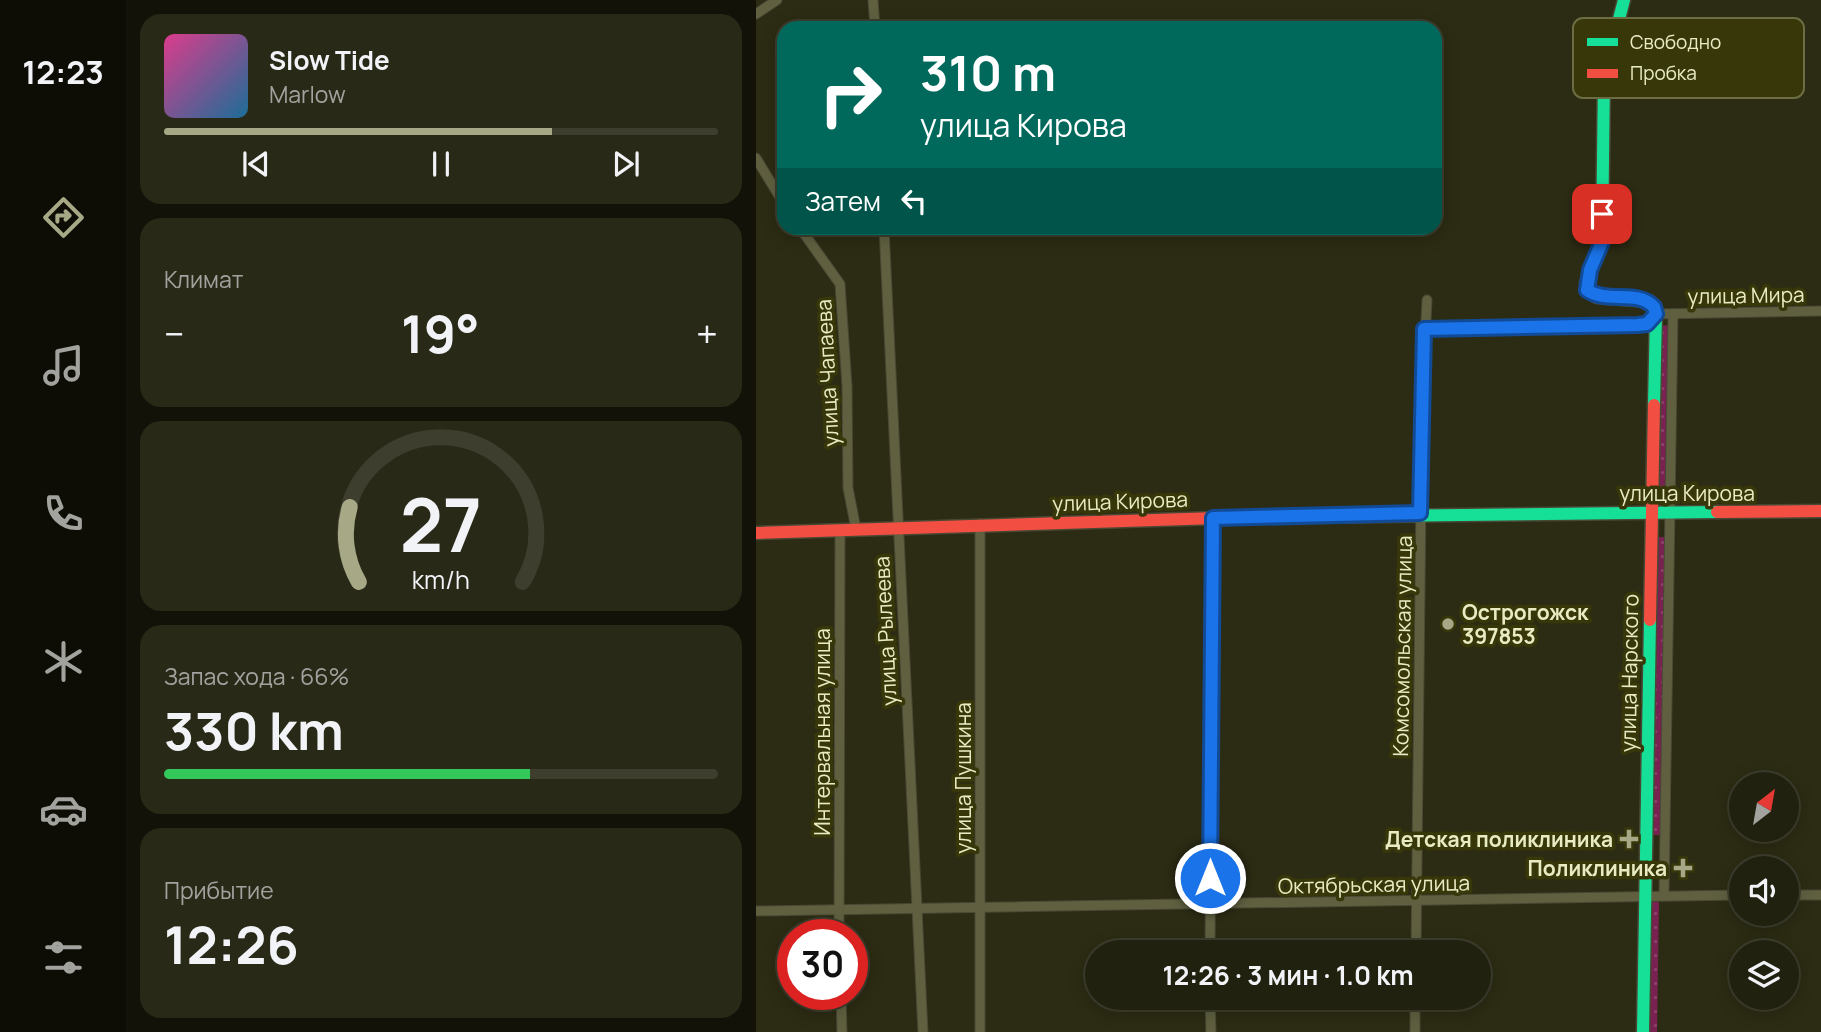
<!DOCTYPE html>
<html lang="ru">
<head>
<meta charset="utf-8">
<style>
  :root { --surface:#21210f; --page:#292918; --text:#f1f3f6; --muted:#a2a39e; --line:#3e3e2f; --accent:#a7a886 }
  body { margin:0; font-family:Manrope,sans-serif; background:var(--page); color:var(--text); height:100vh; display:flex; flex-direction:column; font-size:26px; white-space:nowrap }
  * { box-sizing:border-box; margin:0 }
  p { font-size:23px; color:var(--muted) }
  .icon { flex:none; width:38px; height:38px; fill:none; stroke:currentColor; stroke-width:2; stroke-linecap:round; stroke-linejoin:round }
  .map { position:relative; flex:1; overflow:hidden }
  .panel { display:flex; flex-direction:column; gap:14px; padding:14px; background:#121208; width:630px }
  .panel>* { flex:none }
  .top-card { position:absolute; left:21px; top:21px; width:665px; height:214px; border-radius:21px; box-shadow:0 4px 18px #0003,0 0 0 2px var(--line); background:#00695c; color:#fff; overflow:hidden }
  .needle { width:46px; rotate:31deg }
  .buttons { position:absolute; left:973px; top:772px; display:grid; gap:14px }
  .buttons a { display:grid; place-items:center; width:70px; height:70px; border-radius:50%; background:var(--surface); box-shadow:0 4px 18px #0003,0 0 0 2px var(--line); font-size:35px }
  .speed { position:absolute; left:21px; top:919px; display:flex; gap:14px; font-size:35px; font-weight:700; text-align:center }
  .speed>* { display:grid; place-content:center; width:91px; height:91px; border-radius:50%; background:var(--surface); box-shadow:0 4px 18px #0003,0 0 0 2px var(--line); line-height:1 }
  .speed .limit { border:10px solid #d22; background:#fff; color:#111 }
  .pin { position:absolute; display:grid; place-items:center; width:60px; height:60px; color:#fff; margin:-30px; border-radius:14px; box-shadow:0 4px 10px #0006 }
  .me { position:absolute; width:77px; margin:-38px; rotate:0deg; stroke-linejoin:round; filter:drop-shadow(0 0 5px #0008) }
  .turn { display:flex; align-items:center; gap:24px; height:147px; padding:0 28px; font-size:32px }
  .turn .icon { width:91px; height:91px; stroke-width:2.5 }
  .turn b { display:block; font-size:49px; line-height:60px }
  .then { display:flex; align-items:center; height:66px; padding:0 28px; background:#0003; gap:14px; font-size:26px }
  .big { font-size:52px; font-weight:700; line-height:1.1 }
  .panel .tile { flex:1; display:flex; flex-direction:column; justify-content:center; gap:10px; min-width:0; padding:0 24px; border-radius:21px; background:var(--page) }
  .panel .dial { align-items:center; gap:0 }
  .dial svg { height:182px; overflow:visible; fill:none; stroke:var(--line); stroke-width:7; stroke-linecap:round; text-anchor:middle }
  .dial text { fill:var(--text); stroke:none }
  .song { display:flex; align-items:center; gap:21px }
  .cover { width:84px; height:84px; border-radius:10px; background:linear-gradient(135deg,hsl(330 70% 55%),hsl(200 70% 35%)) }
  .played { height:7px; border-radius:4px; background:linear-gradient(90deg,var(--accent) 70%,var(--line) 70%) }
  .keys { display:flex; justify-content:space-around; direction:ltr }
  .heat { display:flex; justify-content:space-between; align-items:center; font-size:38px; direction:ltr }
  .charge { height:10px; border-radius:5px; background:linear-gradient(90deg,#34c759 66%,var(--line) 0) }
  .trip { position:absolute; left:329px; top:940px; width:406px; height:70px; border-radius:35px; background:var(--surface); box-shadow:0 4px 18px #0003,0 0 0 2px var(--line); font-weight:700; line-height:70px; text-align:center }
  main { display:flex; flex:1; min-height:0 }
  .dock { display:flex; flex-direction:column; width:126px; justify-content:space-around; align-items:center; background:#0d0d06; color:var(--muted) }
  .dock .icon { width:49px; height:49px }
  .dock .current { color:var(--accent) }
  .dock b { font-size:32px; color:var(--text) }
  .map>svg:first-child { display:block }
  .grass { fill:url(#grass-dots) }
  .lines { fill:none; stroke-linecap:round; stroke-linejoin:round }
  .street-casing { stroke:#484834; stroke-width:11 }
  .fast-casing { stroke:#484834; stroke-width:15 }
  .jam-casing { stroke:#484834; stroke-width:15 }
  .street { stroke:#606041; stroke-width:9 }
  .fast { stroke:#16e098; stroke-width:12 }
  .jam { stroke:#f24e42; stroke-width:12 }
  .route-casing { stroke:#114b97; stroke-width:18 }
  .route { stroke:#1a73e8; stroke-width:12 }
  .poi-dot { fill:#a7a886; stroke:#37370a; stroke-width:2.5 }
  .labels { text-anchor:middle; dominant-baseline:central; stroke-width:7; stroke-linejoin:round; paint-order:stroke }
  .street-label { font-size:21px; fill:#e9ebc3; stroke:#37370a }
  .poi-label { font-size:21px; font-weight:bold; fill:#e9ebc3; stroke:#37370a; text-anchor:end }
  .key { fill:#37370a; stroke:#6c6d42; stroke-width:2 }
  .key-label { font-size:19px; fill:#e9ebc3 }
</style>
</head>
<body>
<main>
<nav class="dock">
<b>12:23</b>
<svg class="icon current" aria-label="directions" viewBox="0 0 24 24"><path d="M12 3l9 9-9 9-9-9zM9 14v-3h6M13 9l2 2-2 2"/></svg>
<svg class="icon" aria-label="music" viewBox="0 0 24 24"><path d="M9 18V5l10-2v13"/><circle cx="6" cy="18" r="3"/><circle cx="16" cy="16" r="3"/></svg>
<svg class="icon" aria-label="phone" viewBox="0 0 24 24"><path d="M5 4h4l2 5-3 2q2 4 5 5l2-3 5 2v4C11 20 4 13 5 4z"/></svg>
<svg class="icon" aria-label="climate" viewBox="0 0 24 24"><path d="M12 3v18M4 7l16 10M4 17L20 7"/></svg>
<svg class="icon" aria-label="car" viewBox="0 0 24 24"><path d="M5 17H2v-5l4-1 3-4h7l3 4 3 1v5h-3M9 17h6M6 11h13"/><circle cx="7" cy="17" r="2"/><circle cx="17" cy="17" r="2"/></svg>
<svg class="icon" aria-label="filters" viewBox="0 0 24 24"><path d="M4 7h16M4 17h16"/><circle cx="9" cy="7" r="2"/><circle cx="15" cy="17" r="2"/></svg>
</nav>
<section class="panel">
<div class="tile">
<div class="song"><i class="cover"></i><div><b>Slow Tide</b><p>Marlow</p></div></div>
<div class="played"></div>
<div class="keys"><svg class="icon" aria-label="previous" viewBox="0 0 24 24"><path d="M18 5L8 12l10 7zM5 5v14"/></svg><svg class="icon" aria-label="pause" viewBox="0 0 24 24"><path d="M8 5v14M16 5v14"/></svg><svg class="icon" aria-label="next" viewBox="0 0 24 24"><path d="M6 5l10 7-10 7zM19 5v14"/></svg></div>
</div>
<div class="tile"><p>Климат</p>
<div class="heat"><a>−</a><b class="big">19°</b><a>+</a></div>
</div>
<div class="tile dial"><svg viewBox="0 0 100 80">
<path d="M14 69A42 42 0 1 1 86 69"/>
<path d="M14 69A42 42 0 0 1 10 36" stroke="#a7a886"/>
<text x="50" y="56" font-size="32" font-weight="700">27</text>
<text x="50" y="72" font-size="11">km/h</text>
</svg></div>
<div class="tile"><p>Запас хода · 66%</p><b class="big">330 km</b><div class="charge"></div></div>
<div class="tile"><p>Прибытие</p><b class="big">12:26</b></div>
</section>
<div class="map">
<svg width="1065" height="1032" viewBox="0 0 1065 1032">
  <defs>
    <pattern id="grass-dots" width="8" height="8" patternUnits="userSpaceOnUse" patternTransform="scale(1.75)"><rect width="8" height="8" fill="#792252"/><path d="M2 2h.1M6 6h.1" fill="none" stroke="#8c4269" stroke-width="1.8" stroke-linecap="round"/></pattern>
  </defs>
  <rect width="100%" height="100%" fill="#2c2c14"/>
  <g class="grass">
    <path d="M913,325L912,494H903L905,326Z"/>
    <path d="M898,537H911L904,835H895Z"/>
    <path d="M894,902H903L901,1032H893Z"/>
  </g>
  <g class="lines">
    <g class="street-casing">
      <g id="street">
        <path d="M117,0L119,28"/>
        <path d="M0,14L21,0"/>
        <path d="M0,158L28,204"/>
        <path d="M44,228L84,284L91,386L92,488L100,529"/>
        <path d="M128,228L167,1032"/>
        <path d="M668,329L864,326L891,324L900,314L1065,311"/>
        <path d="M908,895L917,314"/>
        <path d="M1031,895H1065"/>
        <path d="M0,911L985,895"/>
        <path d="M83,934L84,530"/>
        <path d="M454,952L457,518"/>
        <path d="M660,952L666,404L671,300"/>
        <path d="M85,994L86,1032"/>
        <path d="M454,998L455,1032"/>
        <path d="M224,1032V524"/>
        <path d="M659,1032V998"/>
      </g>
    </g>
    <g class="fast-casing">
      <g id="fast">
        <path d="M868,0L848,76L846,242L830,283L831,290L841,297L893,301L900,314L898,405"/>
        <path d="M461,518L961,512"/>
        <path d="M887,1032L894,620"/>
      </g>
    </g>
    <g class="jam-casing">
      <g id="jam">
        <path d="M961,512L1065,511"/>
        <path d="M0,533L461,518"/>
        <path d="M894,620L898,405"/>
      </g>
    </g>
    <use href="#street" class="street"/>
    <use href="#fast" class="fast"/>
    <use href="#jam" class="jam"/>
  </g>
  <g class="lines">
    <g class="route-casing">
      <path id="route" d="M454,878L457,518L664,513L668,329L881,325L891,324L900,314L898,307C881,289 851,304 831,290L834,270L846,242V214"/>
    </g>
    <use href="#route" class="route"/>
  </g>
  <g class="poi-dot">
    <circle cx="692" cy="624" r="7"/>
    <path d="M869.5 828.5h7v7h7v7h-7v7h-7v-7h-7v-7h7z"/>
    <path d="M923.5 857.5h7v7h7v7h-7v7h-7v-7h-7v-7h7z"/>
  </g>
  <g class="labels">
    <g class="street-label">
      <text transform="translate(990 295) rotate(-1)">улица Мира</text>
      <text transform="translate(71 373) rotate(-93)">улица Чапаева</text>
      <text x="931" y="493">улица Кирова</text>
      <text transform="translate(364 501) rotate(-2)">улица Кирова</text>
      <text transform="translate(129 631) rotate(-93)">улица Рылеева</text>
      <text transform="translate(646 646) rotate(-89)">Комсомольская улица</text>
      <text transform="translate(873 673) rotate(-89)">улица Нарского</text>
      <text transform="translate(66 732) rotate(-90)">Интервальная улица</text>
      <text transform="translate(207 778) rotate(-90)">улица Пушкина</text>
      <text transform="translate(618 884) rotate(-1)">Октябрьская улица</text>
    </g>
    <g class="poi-label">
      <text x="706" y="612" text-anchor="start">Острогожск<tspan x="706" dy="24">397853</tspan></text>
      <text x="857" y="839">Детская поликлиника</text>
      <text x="911" y="868">Поликлиника</text>
    </g>
  </g>
  <rect x="817" y="18" width="231" height="80" rx="10" class="key"/>
  <rect x="831" y="38" width="31" height="8" fill="#16e098"/>
  <rect x="831" y="69" width="31" height="9" fill="#f24e42"/>
  <g class="key-label">
    <text x="874" y="49">Свободно</text>
    <text x="874" y="80">Пробка</text>
  </g>
</svg>
<div class="buttons">
<a><svg class="needle" viewBox="-14 -14 28 28"><path d="M0-13l5 13h-10z" fill="#e53935"/><path d="M0 13l5-13h-10z" fill="#a2a39e"/></svg></a>
<a><svg class="icon" aria-label="sound" viewBox="0 0 24 24"><path d="M4 9h4l5-4v14l-5-4H4zM17 9q2 3 0 6"/></svg></a>
<a><svg class="icon" aria-label="layers" viewBox="0 0 24 24"><path d="M12 4l9 5-9 5-9-5zM3 14l9 5 9-5"/></svg></a>
</div>
<div class="speed"><div class="limit">30</div></div>
<div class="pin" style="left:846px;top:214px;background:#d93025"><svg class="icon" aria-label="arrive" viewBox="0 0 24 24"><path d="M6 21V4h12l-3 4 3 4H6"/></svg></div>
<svg class="me" style="left:454px;top:878px" viewBox="-20 -20 40 40"><circle r="17" fill="#1a73e8" stroke="#fff" stroke-width="3"/><path d="M0-11L8 9 0 5-8 9z" fill="#fff"/></svg>
<div class="trip">12:26 · 3 мин · 1.0 km</div>
<div class="top-card">
<div class="turn"><svg class="icon" aria-label="right" viewBox="0 0 24 24"><path d="M7 20v-9h11M14 6l5 5-5 5"/></svg><div><b>310 m</b>улица Кирова</div></div>
<div class="then">Затем<svg class="icon" aria-label="left" viewBox="0 0 24 24"><path d="M17 20v-9H6M10 6l-5 5 5 5"/></svg></div>
</div>
</div>
</main>
</body>
</html>
